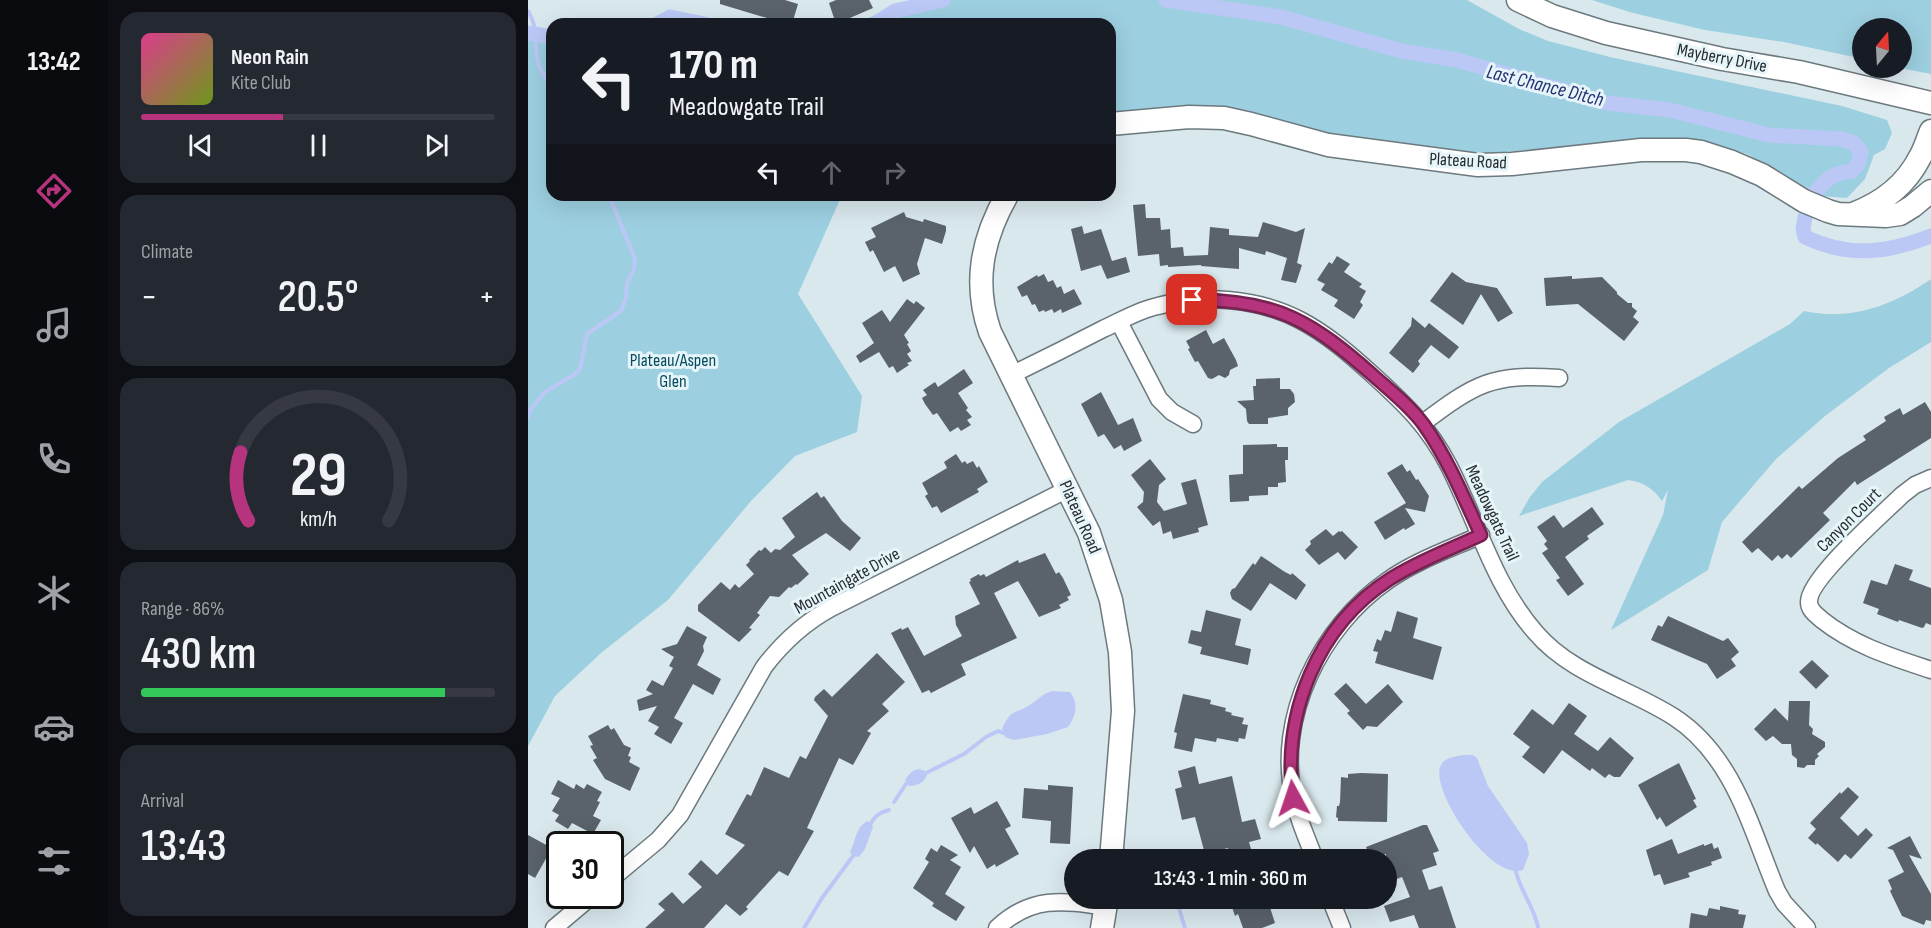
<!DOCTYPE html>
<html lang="en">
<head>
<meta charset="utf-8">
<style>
  :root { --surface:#171b24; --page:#242831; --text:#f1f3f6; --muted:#9ea1a6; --line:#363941; --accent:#b6347d }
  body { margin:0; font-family:"Sofia Sans Condensed",sans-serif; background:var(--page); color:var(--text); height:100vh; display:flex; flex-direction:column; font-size:22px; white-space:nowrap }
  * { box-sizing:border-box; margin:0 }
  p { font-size:20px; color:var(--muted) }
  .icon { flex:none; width:33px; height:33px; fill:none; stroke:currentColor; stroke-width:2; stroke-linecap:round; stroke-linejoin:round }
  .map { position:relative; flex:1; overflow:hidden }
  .panel { display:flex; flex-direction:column; gap:12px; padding:12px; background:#0d0f14; width:420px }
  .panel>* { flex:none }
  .top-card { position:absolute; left:18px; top:18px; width:570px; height:183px; border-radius:18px; box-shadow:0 6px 24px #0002; background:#171b24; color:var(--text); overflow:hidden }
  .needle { width:39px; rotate:18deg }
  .buttons { position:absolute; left:1324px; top:18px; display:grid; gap:12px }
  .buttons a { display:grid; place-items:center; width:60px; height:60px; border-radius:50%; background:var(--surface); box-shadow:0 6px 24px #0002; font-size:30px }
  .speed { position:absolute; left:18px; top:831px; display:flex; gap:12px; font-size:30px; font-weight:700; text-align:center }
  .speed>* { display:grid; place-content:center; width:78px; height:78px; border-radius:50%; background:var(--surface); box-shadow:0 6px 24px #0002; line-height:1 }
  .speed .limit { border:3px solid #111; border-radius:9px; background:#fff; color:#111 }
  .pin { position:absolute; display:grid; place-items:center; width:51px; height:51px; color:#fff; margin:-26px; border-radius:12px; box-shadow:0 3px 9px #0006 }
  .me { position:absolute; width:66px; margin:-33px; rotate:355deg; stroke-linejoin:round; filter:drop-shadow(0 0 4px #0008) }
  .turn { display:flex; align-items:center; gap:21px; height:126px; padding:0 24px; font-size:27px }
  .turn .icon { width:78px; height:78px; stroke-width:2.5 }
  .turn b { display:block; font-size:42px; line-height:51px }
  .lanes { display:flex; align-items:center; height:57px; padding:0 24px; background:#0003; justify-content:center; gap:30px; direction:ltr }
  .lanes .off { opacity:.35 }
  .big { font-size:45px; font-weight:600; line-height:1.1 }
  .panel .card { flex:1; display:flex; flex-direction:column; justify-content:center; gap:9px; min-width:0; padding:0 21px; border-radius:18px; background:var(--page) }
  .panel .dial { align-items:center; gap:0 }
  .dial svg { height:156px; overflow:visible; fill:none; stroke:var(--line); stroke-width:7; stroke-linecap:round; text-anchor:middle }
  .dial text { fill:var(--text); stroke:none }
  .song { display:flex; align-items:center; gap:18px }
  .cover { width:72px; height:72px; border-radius:9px; background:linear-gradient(135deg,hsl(330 70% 55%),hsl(80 70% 35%)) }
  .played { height:6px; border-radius:3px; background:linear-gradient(90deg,var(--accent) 40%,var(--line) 40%) }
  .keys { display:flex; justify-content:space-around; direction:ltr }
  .heat { display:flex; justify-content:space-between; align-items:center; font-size:33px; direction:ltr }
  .charge { height:9px; border-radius:4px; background:linear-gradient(90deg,#34c759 86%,var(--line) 0) }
  .trip { position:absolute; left:536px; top:849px; width:333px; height:60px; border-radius:30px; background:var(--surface); box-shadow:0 6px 24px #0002; font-weight:600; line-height:60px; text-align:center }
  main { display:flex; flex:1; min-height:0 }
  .tabs { display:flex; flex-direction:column; width:108px; justify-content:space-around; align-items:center; background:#090b0e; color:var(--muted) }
  .tabs .icon { width:42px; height:42px }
  .tabs .current { color:var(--accent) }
  .tabs b { font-size:27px; color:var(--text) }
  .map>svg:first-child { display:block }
  .green { fill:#9ccfe0 }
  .water { fill:#bbc8f6 }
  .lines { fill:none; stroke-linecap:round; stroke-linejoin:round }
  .stream { stroke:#bbc8f6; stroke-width:4 }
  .canal { stroke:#bbc8f6; stroke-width:15 }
  .building { fill:#5a626b }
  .street-casing { stroke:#6c797e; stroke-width:19 }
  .secondary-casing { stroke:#6c797e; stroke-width:25 }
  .street { stroke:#fff; stroke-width:16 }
  .secondary { stroke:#fff; stroke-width:22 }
  .route-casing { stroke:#762251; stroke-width:15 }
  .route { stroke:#b6347d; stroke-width:10 }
  .labels { text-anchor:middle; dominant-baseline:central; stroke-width:6; stroke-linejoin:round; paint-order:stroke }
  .street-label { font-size:18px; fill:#272c2e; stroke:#e6f5fa }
  .park-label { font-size:18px; fill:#074c5d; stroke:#e6f5fa }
  .water-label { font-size:20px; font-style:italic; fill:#263172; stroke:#e6f5fa }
</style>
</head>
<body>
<main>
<nav class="tabs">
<b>13:42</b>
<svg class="icon current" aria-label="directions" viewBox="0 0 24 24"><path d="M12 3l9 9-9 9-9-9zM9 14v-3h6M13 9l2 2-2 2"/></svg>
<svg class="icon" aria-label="music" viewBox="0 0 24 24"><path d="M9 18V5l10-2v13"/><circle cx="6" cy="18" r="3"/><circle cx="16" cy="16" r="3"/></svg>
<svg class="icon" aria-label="phone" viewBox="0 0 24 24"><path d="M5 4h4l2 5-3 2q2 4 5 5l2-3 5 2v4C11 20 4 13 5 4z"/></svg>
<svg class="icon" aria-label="climate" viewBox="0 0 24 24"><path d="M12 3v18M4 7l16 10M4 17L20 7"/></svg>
<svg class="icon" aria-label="car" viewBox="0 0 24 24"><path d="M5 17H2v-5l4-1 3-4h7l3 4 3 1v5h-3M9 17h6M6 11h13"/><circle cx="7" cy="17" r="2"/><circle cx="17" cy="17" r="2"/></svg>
<svg class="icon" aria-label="filters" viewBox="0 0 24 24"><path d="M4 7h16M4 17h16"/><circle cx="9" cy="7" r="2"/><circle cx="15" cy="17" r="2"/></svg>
</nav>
<section class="panel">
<div class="card">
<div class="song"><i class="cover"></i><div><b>Neon Rain</b><p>Kite Club</p></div></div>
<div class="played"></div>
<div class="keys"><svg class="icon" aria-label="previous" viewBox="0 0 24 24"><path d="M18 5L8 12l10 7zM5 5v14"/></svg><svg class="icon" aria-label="pause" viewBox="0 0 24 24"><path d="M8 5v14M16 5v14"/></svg><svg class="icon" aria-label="next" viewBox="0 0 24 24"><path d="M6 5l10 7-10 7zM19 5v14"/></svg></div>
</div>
<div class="card"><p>Climate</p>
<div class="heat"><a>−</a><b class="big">20.5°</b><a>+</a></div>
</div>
<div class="card dial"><svg viewBox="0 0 100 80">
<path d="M14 69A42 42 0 1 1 86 69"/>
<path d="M14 69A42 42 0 0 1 10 34" stroke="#b6347d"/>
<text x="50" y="56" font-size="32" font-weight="700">29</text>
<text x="50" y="72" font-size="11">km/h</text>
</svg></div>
<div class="card"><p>Range · 86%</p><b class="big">430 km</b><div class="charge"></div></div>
<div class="card"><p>Arrival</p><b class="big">13:43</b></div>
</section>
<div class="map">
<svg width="1403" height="928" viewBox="0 0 1403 928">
  <rect width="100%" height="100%" fill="#d9e8ed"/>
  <g class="green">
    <path d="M386,0H939L991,29L1020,41L1082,57L1314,106L1359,120L1364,133L1357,149L1346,155L1337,179L1319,198L1294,196L1219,154L1191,145L1163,139L1111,138L959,154L792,132L717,110L694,107L629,109L582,113V24H327L356,11Z"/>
    <path d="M1064,0H1403V74L1372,68H1374V28H1335V59L1256,42L1177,30L1105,13Z"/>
    <path d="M141,12L163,15L194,24H117L129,16Z"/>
    <path d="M0,29L24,34V195H314L270,294L334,396L329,432L267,456L223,501L140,600L73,653L27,696L0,746Z"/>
    <path d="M1403,279V342L1361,368L1297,416L1248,459L1194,522L1180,570L1083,630L1135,515L1140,490L1134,501C1125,488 1115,482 1100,480L991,516L1002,497L1014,482L1091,422L1262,324L1276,311C1323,321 1364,306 1403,279Z"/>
  </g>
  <g class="water">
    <path d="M524,691L542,692C551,703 548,716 540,727L519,734L486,740L477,737L474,729C485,706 486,716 503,704C511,699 514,694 524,691Z"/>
    <path d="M937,755H945L949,758L960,786L999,843L1001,854L995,870C961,881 900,787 913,765C917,757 929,756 937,755Z"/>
    <path d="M391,769L400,772C398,781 391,786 381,786L377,780C381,774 384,770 391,769Z"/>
    <path d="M339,821L343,823L345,827L337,849L331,857L325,856L322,852C328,841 327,828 339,821Z"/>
  </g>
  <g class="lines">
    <g class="stream">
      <path d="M0,11C11,31 6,38 9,58C11,69 18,80 24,88"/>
      <path d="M0,417L2,410L17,392L46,375L52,369L59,334L93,311L98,298L99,284L106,269L107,259L81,195"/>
      <path d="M400,772L436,754L458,737L470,731L475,733"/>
      <path d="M366,802L378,784"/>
      <path d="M343,823C348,815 352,812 361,810"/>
      <path d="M988,872C993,892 1006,907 1010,927"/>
      <path d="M645,898L650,905L657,928"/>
      <path d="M276,928L294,898L325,856"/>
    </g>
    <g class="canal">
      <path d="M638,0L753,17L874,51L929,60L1079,103L1142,110L1241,135L1313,139L1326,143L1333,152L1330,164L1324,171C1306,173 1300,177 1289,191"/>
      <path d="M129,24L142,17L177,24"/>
      <path d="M347,24L367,11L415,0"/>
      <path d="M0,33L24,37"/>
      <path d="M1277,217L1275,229L1277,237C1321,258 1359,253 1403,236"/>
    </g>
  </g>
  <g class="building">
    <path d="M192,0H257L270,4L264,24H259L192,4Z"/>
    <path d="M308,0H341L345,8L308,24L301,3Z"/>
    <path d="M617,204L618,218H632L633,230L642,229L643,248L655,247L656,256L680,255L682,227L701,229V235L730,237L735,222L768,232L777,228L769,263L774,265L768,283L753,280L759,258L738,251L737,255L711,248V269L673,266V265L640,267V265L632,266L631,254L610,256L605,205Z"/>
    <path d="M376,212L378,217L395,222L396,219L418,226V231L414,244L397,238L389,264L392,274L375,282L367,266L356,272L345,250L342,252L337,242L348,237L343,228Z"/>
    <path d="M554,226L556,234L573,229L584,261L598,257L602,272L579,279L573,265L553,271L543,229Z"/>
    <path d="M809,256L822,264L816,272L834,284L831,287L838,291L832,302L835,305L826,319L806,306L810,300L793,290L797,284L789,280L801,262L804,264Z"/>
    <path d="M924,272L938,282L969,288L985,313L970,322L953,294L935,325L902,301Z"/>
    <path d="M516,274L520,282L525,280L529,288L533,286L536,294L546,289L554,304L534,313L533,309L526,313L524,309L517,312L516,310L511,312L507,304L504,305L499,295L494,297L489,287L509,275L510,277Z"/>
    <path d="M1044,276V279L1074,277L1089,292V294L1100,303H1104V307L1109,311L1105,317L1111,322L1096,341L1050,304L1018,306L1016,278Z"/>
    <path d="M379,299L386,304L388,301L397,308L376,335L381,343L379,344L383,351L379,354L384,361L379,363L381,365L369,373L365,366L361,368L351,352L332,363L328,356L346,343L334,323L354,310L362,322Z"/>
    <path d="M884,317L897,328L901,323L931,347L921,359L903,345L890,361L892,364L885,373L861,353L883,326Z"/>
    <path d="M678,330L685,344L696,338L708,360L710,366L702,370L701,375L697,378L691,375L684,379L680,378L670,361L667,362L660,349L662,348L658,341Z"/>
    <path d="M436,369L445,383L430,393L440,408L438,410L444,417L439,420L443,425L433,431L430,427L422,432L409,413L405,415L397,404L394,398L399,395L395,390L407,382L410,387Z"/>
    <path d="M752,378V389H762L766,394L767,402L760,408V415L740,418V424H721L719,421L718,409L709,401L726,400L725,386H728V379Z"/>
    <path d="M573,392L590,425L605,418L614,441L596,451L593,445L586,449L576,434L570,437L553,404Z"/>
    <path d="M1397,402L1403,412V438L1329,485L1327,481L1295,513L1302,520L1263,558L1259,554L1254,559L1250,555L1244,561L1230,548L1224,553L1214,542L1271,486L1274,489L1310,458L1338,440L1335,436L1358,421L1356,417L1372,408L1375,415Z"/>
    <path d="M749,444V447H760V460H757L758,482L750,483V487H740V495L721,496V501L702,502L701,475L715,474V445Z"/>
    <path d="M428,454L434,463L437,461L439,464L445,461L449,468L451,466L460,482L449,489L451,492L413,513L409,506L404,508L397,496L400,494L394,483L419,468L416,462Z"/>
    <path d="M622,459L638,479L631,485L629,502L636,511L659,504L653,483L668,479L680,525L670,528L671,532L645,539L643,531L635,534L632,521L625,526L609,507L615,502L616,492L603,475Z"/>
    <path d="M874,464L879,472L882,470L888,480L890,479L901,496L897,512L877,508L887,524L877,530L876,528L857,540L846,522L878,503L859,473Z"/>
    <path d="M289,492L293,498L296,496L314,521L333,538L322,551L298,533L264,555L281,574L269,585L268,584L263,588L261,587L251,597L242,596L229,613L232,615L221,628L224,629L211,642L170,611V605L193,582L202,590L207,584L211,588L226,574L218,565L222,561L221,560L231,550L233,551L237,547L243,553L247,549L252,550L267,537L254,518Z"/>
    <path d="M1064,507L1076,524L1059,536L1061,539L1037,557L1056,584L1040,596L1028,580L1032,578L1014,553L1020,549L1016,544L1019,541L1009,527L1026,515L1035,528Z"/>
    <path d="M798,529L805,536L811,531L812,532L814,531L830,547L817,560L810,552L791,565L777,550L783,544L782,541Z"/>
    <path d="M517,553L528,574L531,572L535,578L543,595L539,597L541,600L531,605L533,608L511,617L490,581L466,593L489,638L433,664L438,675L403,693L401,690L394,693L363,633L373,628L374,630L380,627L396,656L434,636L428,625L427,616L452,604L441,582L443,581L442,579L451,574L452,576L456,574L458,577L490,560L491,563Z"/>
    <path d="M733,556L757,572L763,575L764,573L778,585L768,600L742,583L723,611L704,599L702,593L704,589L707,588L725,563L727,565Z"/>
    <path d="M1367,564L1385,570L1381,580L1403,588V625L1398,623L1396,627L1394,628L1371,620L1370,622L1349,614L1351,609L1335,603L1343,580L1359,585Z"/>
    <path d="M678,610L713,619L707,645L723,649L720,665L672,654L674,647L660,643L663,630L673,632Z"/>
    <path d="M869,611L890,618L885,638L914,647L905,680L847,663L850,652L845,651L849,639L853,641L857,630L863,632Z"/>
    <path d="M1140,616L1195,641L1200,638L1211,652L1203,659L1208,666L1189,679L1179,664L1123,640L1130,625L1134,627Z"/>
    <path d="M159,626L179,637L175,646L176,651L169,665L193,679L185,695L165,684L146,718L155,723L143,744L126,734L131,727L120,721L129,706L111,711L109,700L125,694L118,690L124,680L135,686L145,668L141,666L146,657L133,649L149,644Z"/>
    <path d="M349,653L377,682L354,704L361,711L339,731L343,733L325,765L311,758L279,828L286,831L260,876L251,871L218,907L220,909L212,916L198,904L176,928H117L137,910L130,904L144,892L155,904L174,887L160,874L173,860L189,875L217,845L197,834L219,794L223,796L236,767L261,778L272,756L278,759L300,716L286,700L287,697L296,689L304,697Z"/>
    <path d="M1284,660L1301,676L1288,689L1271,672Z"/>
    <path d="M818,683L838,704L860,684L875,702L849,727L839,726L835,730L819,713L822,711L806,694Z"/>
    <path d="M655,694L683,700L682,704L698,708L697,711L704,713L703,715L716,718L714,724L720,725L717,739L711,738L710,742L689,738L688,742L667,738L664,752L646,748L649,733L646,732Z"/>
    <path d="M1261,701H1282L1281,725L1285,729L1284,734L1297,742V747L1289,754L1291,756L1287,760V765H1279L1276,768L1269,767V759L1264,755L1263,744H1254L1245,736L1238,741L1226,729L1247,708L1260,721Z"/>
    <path d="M1041,703L1059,716L1046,734L1070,751L1082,737L1106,758L1092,777H1086L1081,774L1077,778L1064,768L1062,771L1034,750L1016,774L994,757L1002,747L985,734L1004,709L1025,725Z"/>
    <path d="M80,725L83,730L86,728L96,745L103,748L100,756L103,757L101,762L112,768L102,791L77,779L65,760L69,758L62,746L65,745L60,736Z"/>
    <path d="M1151,763L1168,799L1165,800L1169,807L1138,827L1132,817L1129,820L1110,785Z"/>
    <path d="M667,766L671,784L704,776L714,822L727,819L733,839L721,842L725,856L721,857L722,860H697L700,848L677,854L667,817L654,820L647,789L654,787L650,771Z"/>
    <path d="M833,773L860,774L859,822L810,821V818L808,817L809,806H811L812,802L813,777L820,778V774Z"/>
    <path d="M30,780L46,789L48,784L56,789L59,784L74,792L69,801L72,802L65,816L73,820L65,834L44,823L40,829L27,821L31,815L24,811L32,798L23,794Z"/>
    <path d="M520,785L545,787L542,844L522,843L523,821L494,818L496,788L520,790Z"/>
    <path d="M1320,787L1331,797L1312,818L1330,836L1338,828L1345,835L1323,859L1317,854L1310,862L1289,843L1288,845L1280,838L1288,829L1282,823L1312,792L1313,794Z"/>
    <path d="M469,801L483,826L477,829L491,854L468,867L467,864L459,869L446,846L442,853L423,818L443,807L446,814Z"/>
    <path d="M895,825H899L911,851L905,853L909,865L894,870L901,890L914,886L928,928H891L886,915L862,922L856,906L882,897L874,877L858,883V854L843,860L838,847Z"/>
    <path d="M32,830V862L20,855L7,878L0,874V835L22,847Z"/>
    <path d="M1382,836L1394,859L1381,855L1403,894V921L1398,920L1396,925L1374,916L1362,891L1364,889L1360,880L1376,872L1365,850L1359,848Z"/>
    <path d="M1144,839L1150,854L1176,844V846L1184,843L1186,849L1190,847L1194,858L1183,862L1184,865L1160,873L1162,877L1136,885L1132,874L1126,876L1118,850Z"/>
    <path d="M413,845L430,855L422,860L433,867L417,894L437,907L428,921L404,906L406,903L385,888L401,862L397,859L403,848L409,852Z"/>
    <path d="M701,898H739L747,923L734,928H715L710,914L707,916Z"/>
    <path d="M1192,906L1211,910L1210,914L1218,915L1215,928H1161L1163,913L1179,916L1181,908L1192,910Z"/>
  </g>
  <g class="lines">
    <g class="street-casing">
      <g id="street">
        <path d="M591,322L631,399L644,412L665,424"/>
        <path d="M483,375C514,360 544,345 575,329C593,321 610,310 630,306C675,294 730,298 772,320C799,334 823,355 845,375C878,405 900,426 921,466C949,521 966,586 1008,633C1044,675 1101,688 1146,717C1206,756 1223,829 1249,891L1256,903L1279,928"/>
        <path d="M895,423C947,384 964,373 1031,378"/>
        <path d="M1403,478L1387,485L1374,495C1355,514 1280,579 1281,602C1281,611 1289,615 1294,620C1327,646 1364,657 1403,670"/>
        <path d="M787,860C780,840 770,820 766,799C747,718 793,627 859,581C887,561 922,549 953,535"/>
        <path d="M82,880L130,840L152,815L236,667C255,642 277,622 305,607L540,489"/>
        <path d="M802,898L814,928"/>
        <path d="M26,928L64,896"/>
        <path d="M469,928C503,896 534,900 578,907"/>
      </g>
    </g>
    <g class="secondary-casing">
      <g id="secondary">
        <path d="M990,0L1024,16L1078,33L1194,59L1271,72L1403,103"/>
        <path d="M582,124L661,117L696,118L723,124L800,145L950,165L984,164L1113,150H1158L1173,152L1204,162L1234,175L1276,201L1300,211L1310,214L1358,216L1372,214L1385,206L1403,191"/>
        <path d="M479,195C454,239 445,283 462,332L561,533L583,600L592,652L595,711L583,860"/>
        <path d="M1325,214C1354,203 1378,185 1392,157C1397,149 1399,140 1403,131"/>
        <path d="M574,928L579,898"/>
      </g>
    </g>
    <use href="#street" class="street"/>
    <use href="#secondary" class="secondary"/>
  </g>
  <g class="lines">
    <g class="route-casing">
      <path id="route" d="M664,300C749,299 785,322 847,377C864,392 883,407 896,425C920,459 936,498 953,535C923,549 890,561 862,579C789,626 754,714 765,798"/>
    </g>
    <use href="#route" class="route"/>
  </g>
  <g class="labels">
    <g class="street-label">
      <text transform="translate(1194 58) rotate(11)">Mayberry Drive</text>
      <text transform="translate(940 161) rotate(3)">Plateau Road</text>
      <text transform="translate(964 513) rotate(65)">Meadowgate Trail</text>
      <text transform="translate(552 517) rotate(66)">Plateau Road</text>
      <text transform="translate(1321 520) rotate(-45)">Canyon Court</text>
      <text transform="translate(319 581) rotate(-29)">Mountaingate Drive</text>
    </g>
    <g class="park-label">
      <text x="145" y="360">Plateau/Aspen<tspan x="145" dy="21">Glen</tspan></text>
    </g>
    <g class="water-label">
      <text transform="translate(1017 86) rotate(14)">Last Chance Ditch</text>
    </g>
  </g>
</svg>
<div class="buttons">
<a><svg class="needle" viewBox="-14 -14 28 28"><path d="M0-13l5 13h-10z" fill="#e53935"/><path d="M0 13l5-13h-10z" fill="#9ea1a6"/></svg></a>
</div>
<div class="speed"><div class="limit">30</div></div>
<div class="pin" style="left:664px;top:300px;background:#d93025"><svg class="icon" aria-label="arrive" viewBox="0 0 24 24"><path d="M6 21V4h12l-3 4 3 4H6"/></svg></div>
<svg class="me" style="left:765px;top:798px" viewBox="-20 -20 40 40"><path d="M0-17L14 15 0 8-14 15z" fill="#b6347d" stroke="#fff" stroke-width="4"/></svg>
<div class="trip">13:43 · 1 min · 360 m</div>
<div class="top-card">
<div class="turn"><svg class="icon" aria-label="left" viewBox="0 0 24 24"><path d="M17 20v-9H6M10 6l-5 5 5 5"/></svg><div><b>170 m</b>Meadowgate Trail</div></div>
<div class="lanes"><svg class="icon" aria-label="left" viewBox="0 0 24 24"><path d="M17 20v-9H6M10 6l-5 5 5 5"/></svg><svg class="icon off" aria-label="ahead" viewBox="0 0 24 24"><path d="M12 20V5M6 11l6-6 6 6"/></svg><svg class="icon off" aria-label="right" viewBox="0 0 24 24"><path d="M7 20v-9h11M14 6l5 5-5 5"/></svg></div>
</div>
</div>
</main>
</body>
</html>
